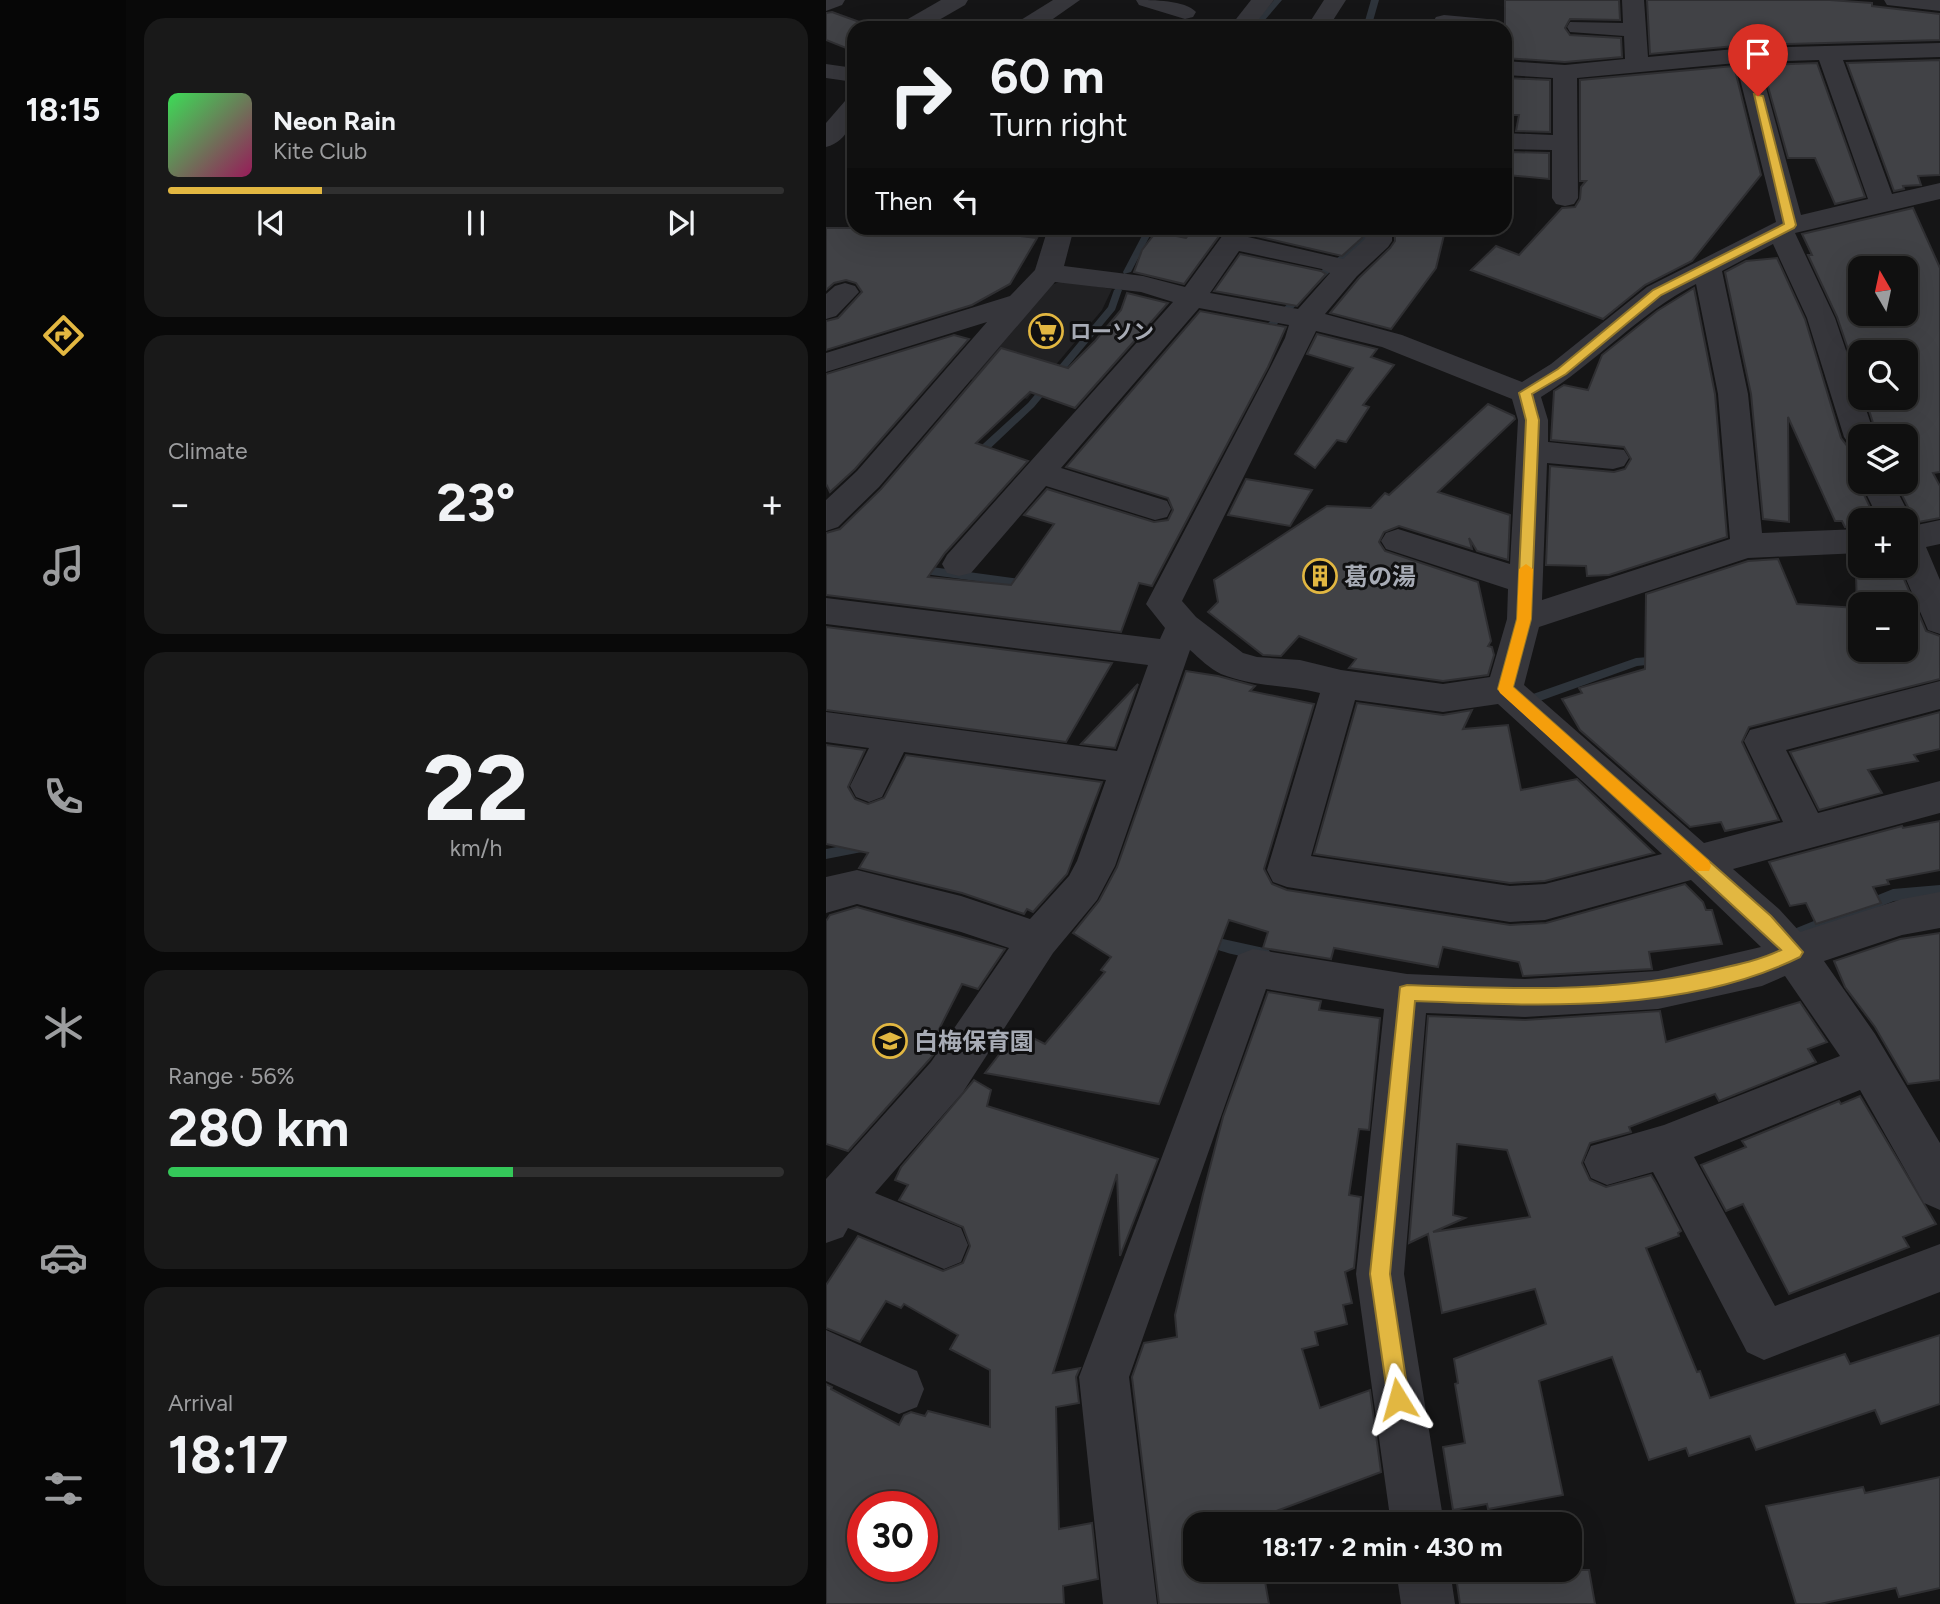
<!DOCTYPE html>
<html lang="en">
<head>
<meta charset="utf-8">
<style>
  :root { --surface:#101010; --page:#191919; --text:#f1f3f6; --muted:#9c9d9f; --line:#303030; --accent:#e2b741 }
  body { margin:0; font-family:Figtree,"Noto Sans JP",sans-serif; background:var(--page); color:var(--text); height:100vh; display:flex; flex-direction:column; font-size:26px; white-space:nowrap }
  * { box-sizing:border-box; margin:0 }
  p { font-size:23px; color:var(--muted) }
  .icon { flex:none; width:38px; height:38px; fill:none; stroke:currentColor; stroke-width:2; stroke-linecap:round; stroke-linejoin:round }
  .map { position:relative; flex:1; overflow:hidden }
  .details { display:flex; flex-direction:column; gap:18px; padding:18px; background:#090909; width:700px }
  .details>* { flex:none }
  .banner { position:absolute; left:21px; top:21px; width:665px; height:214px; border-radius:21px; box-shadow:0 7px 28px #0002,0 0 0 2px var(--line); background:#101010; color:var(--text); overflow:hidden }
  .needle { width:46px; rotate:351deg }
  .tools { position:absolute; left:1022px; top:256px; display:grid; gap:14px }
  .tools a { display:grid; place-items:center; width:70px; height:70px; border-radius:14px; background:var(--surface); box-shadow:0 7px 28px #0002,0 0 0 2px var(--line); font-size:35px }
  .speed { position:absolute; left:21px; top:1491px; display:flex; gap:14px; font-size:35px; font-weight:700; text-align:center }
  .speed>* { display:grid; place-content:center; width:91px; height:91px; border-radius:50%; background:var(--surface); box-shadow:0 7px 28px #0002,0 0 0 2px var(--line); line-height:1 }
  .speed .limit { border:10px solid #d22; background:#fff; color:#111 }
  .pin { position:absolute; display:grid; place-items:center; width:60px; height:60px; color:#fff; margin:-72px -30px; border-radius:50% 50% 50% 0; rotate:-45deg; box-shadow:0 0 7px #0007 }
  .pin .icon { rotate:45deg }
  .me { position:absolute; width:77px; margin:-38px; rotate:352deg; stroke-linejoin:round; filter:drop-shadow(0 0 5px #0008) }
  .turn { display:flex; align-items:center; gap:24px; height:147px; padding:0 28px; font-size:32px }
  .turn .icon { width:91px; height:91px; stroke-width:2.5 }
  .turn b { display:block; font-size:49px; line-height:60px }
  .then { display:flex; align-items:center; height:66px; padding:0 28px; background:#0003; gap:14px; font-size:26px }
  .big { font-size:52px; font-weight:700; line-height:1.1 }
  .details .tile { flex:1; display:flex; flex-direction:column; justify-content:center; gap:10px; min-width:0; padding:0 24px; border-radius:21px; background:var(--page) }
  .details .dial { align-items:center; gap:0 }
  .dial b { font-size:91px; line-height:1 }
  .song { display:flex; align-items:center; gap:21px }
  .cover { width:84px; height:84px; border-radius:10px; background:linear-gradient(135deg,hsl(130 70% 55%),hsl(330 70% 35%)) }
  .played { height:7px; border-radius:4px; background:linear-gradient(90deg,var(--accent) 25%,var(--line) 25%) }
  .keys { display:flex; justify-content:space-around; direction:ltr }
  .heat { display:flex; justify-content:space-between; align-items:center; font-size:38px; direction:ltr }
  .charge { height:10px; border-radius:5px; background:linear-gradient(90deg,#34c759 56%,var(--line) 0) }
  .trip { position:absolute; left:357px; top:1512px; width:399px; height:70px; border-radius:21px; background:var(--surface); box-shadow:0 7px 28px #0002,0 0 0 2px var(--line); font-weight:700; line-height:70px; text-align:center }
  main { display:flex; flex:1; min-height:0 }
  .tab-bar { display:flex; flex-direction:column; width:126px; justify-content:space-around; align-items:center; background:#060606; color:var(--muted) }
  .tab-bar .icon { width:49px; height:49px }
  .tab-bar .on { color:var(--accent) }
  .tab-bar b { font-size:32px; color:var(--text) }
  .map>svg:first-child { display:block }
  .built { fill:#212123 }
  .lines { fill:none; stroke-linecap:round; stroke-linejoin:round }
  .stream { fill:#2e343b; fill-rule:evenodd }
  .building { fill:#414246; stroke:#2f2f32; stroke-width:2; fill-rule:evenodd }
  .minor { fill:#36363b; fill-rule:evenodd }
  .route { fill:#e2b741; stroke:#93772a; stroke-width:2 }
  .slow { fill:#f59e0b }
  .labels { text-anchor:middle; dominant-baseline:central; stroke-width:6; stroke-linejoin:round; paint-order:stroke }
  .far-poi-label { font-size:21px; font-weight:bold; fill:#a7abb5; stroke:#101011; text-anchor:start }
  .poi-label { font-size:24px; font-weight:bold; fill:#a7abb5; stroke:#101011; text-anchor:start }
</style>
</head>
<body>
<main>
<nav class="tab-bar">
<b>18:15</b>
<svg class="icon on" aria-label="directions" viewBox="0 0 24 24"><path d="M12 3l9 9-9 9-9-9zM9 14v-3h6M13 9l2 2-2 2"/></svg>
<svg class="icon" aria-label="music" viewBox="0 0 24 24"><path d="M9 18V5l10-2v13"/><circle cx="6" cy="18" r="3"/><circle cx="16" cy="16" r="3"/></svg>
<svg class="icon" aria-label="phone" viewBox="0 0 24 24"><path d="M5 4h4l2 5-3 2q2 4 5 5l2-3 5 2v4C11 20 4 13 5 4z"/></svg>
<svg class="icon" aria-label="climate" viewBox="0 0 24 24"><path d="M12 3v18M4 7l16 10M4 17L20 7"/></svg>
<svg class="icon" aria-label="car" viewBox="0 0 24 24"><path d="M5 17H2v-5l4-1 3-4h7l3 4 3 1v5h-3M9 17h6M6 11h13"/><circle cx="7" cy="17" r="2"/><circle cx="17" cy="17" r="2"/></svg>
<svg class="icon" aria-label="filters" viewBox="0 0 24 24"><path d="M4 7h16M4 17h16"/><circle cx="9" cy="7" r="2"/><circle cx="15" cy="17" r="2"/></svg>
</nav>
<section class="details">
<div class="tile">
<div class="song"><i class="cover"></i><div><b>Neon Rain</b><p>Kite Club</p></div></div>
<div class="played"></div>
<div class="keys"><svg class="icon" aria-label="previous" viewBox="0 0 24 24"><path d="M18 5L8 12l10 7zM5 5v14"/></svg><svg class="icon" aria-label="pause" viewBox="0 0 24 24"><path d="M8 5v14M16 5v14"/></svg><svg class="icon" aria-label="next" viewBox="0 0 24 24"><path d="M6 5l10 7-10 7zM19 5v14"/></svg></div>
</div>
<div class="tile"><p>Climate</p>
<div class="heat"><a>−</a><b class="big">23°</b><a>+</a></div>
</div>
<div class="tile dial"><b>22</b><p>km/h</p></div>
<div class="tile"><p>Range · 56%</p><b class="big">280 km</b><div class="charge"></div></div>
<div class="tile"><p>Arrival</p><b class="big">18:17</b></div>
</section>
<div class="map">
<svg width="1114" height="1604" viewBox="0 0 1114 1604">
  <rect width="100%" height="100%" fill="#151516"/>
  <path class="built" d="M238,281L286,289L276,310L201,399L138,377L224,285Z"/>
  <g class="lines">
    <g class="stream">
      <path d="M448,0H456L432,28H424Z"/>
      <path d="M545,0H553L545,28H537Z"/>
      <path d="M320,228H328L305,272L298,274L297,272Z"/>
      <path d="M537,228H545L539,245L504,272L438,337H432V333L498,268L532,242Z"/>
      <path d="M292,287L296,290L289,310L208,407L154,458H146V454L202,403L282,307L288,290Z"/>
      <path d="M91,565L202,580L207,584L202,588L91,573L86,569Z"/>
      <path d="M835,656L841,660L839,663L811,666L711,702L705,697L707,694L810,658Z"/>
      <path d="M37,842L41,843L43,847L41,851L0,859V849Z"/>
      <path d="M1114,885V897L1068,901L968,941L963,939L961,935L963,931L1067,889Z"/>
      <path d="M381,931L397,939L438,948L443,950L445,954L443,958L438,960C420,956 385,954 374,937L376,933Z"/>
    </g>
  </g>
  <g class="building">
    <path d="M679,0H793L794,20L744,19L739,28L744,35L795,38L796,57L739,62L679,58Z"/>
    <path d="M821,0H1004L1046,3V6L1114,14V40L920,45L824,54Z"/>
    <path d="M6,12L50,28H28V49L25,50L0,40V13Z"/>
    <path d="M1114,60V175L1092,176L1095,185L1077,186L1078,189L1068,191L1021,63Z"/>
    <path d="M991,63L1039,197L1009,204L989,158H962L936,65Z"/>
    <path d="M908,66L935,175L866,261L819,285L777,319L645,270L670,246L693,255L736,208L749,207L754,199L755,187L760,181H754V80Z"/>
    <path d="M679,78L724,80V132L690,131L693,115H679Z"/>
    <path d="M685,152L723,153V179L681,175Z"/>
    <path d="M1087,208L1114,268V472L1107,473L1114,486V518L1087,523L1088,519L1069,481H1080V436H1051L1039,397H1080V352H1034V384L1011,317L982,255H986L976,234ZM1034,268H1080V313H1034Z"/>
    <path d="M0,228H163L160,232L211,238L184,284L146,305L0,350V321L12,318L36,292L30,283L20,280L8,283L0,290Z"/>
    <path d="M368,228H399L358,284L308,272L316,250L330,232L360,238Z"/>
    <path d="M431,228H538L536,238L516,256L426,235Z"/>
    <path d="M569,228L619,231L610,268L565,329L504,313L533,278L564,248L569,241Z"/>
    <path d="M414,254L495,271L500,274L471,306L388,291Z"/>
    <path d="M951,258L979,319L1015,438L1022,447L1034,449V478L1032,482L1050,520H1034V527H1019L1016,521H1009L962,417L963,522L937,519L925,394L899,272L920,261Z"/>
    <path d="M868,288L889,394L901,537L783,575L761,576L760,566L720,565L724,466L788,472L799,469L805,459L798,447L725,440L728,391L738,385L762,390L776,355L831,311Z"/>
    <path d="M301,293L342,303L249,408L204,392L150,443L202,461L119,553L102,577L185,585L228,524L198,515L221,489L328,522L342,520L347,510L342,498L240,467L374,311L460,327L442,367L326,586L313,583L295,632L0,595V533L14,529L55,489L175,348L242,368L269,341L295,310Z"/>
    <path d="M491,334L551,349L545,357L568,365L537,405L543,407L520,442L511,440L489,468L469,454L527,368L481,354Z"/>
    <path d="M128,335L143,339L29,469L4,492L0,484V374Z"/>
    <path d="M662,404L688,416L689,419L612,492L684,515L682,560L651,551L643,538L646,549L573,526L558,532L553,542L559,551L652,582L665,641L662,646L666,647L668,655L662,675L617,681L523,668L530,659L473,636L455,656L437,655L382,612L392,602L388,580L501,506L545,508L559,493L563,495Z"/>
    <path d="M420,479L486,490L464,526L402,515Z"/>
    <path d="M952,559L971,604L1031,608L1030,575L1040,573L1037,565H1072L1100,631L1114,636V679L923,727L916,742L953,820L899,831L895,822L864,827L754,730L736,699L756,693L753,688L819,669L820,594L922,561ZM1034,604H1080V649H1034Z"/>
    <path d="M0,627L286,663L240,742L0,710Z"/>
    <path d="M360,671L392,676L429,686L424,691L488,704L438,869L446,884L461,890L684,925L720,923L859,884L877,902L880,910H886L896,944L823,952L826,969L697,976L693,962L617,947L612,967L508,948L505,959L437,948L442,932L403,920L333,1104L159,1073L189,1034L202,1041L205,1037L219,1044L279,972L275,970L285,957L247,933L273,901L291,867Z"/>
    <path d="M312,684L289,748L255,744Z"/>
    <path d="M531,703L617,715L646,710L637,729L682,725L695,790L751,779L828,853L719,881L684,883L488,854Z"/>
    <path d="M1114,712V749L1088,755L1092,761L1042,770L1056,793L993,810L964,752Z"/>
    <path d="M0,745L39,750L22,787L29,799L42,804L58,798L80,755L276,782L241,874L207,912L201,909L198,914L136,893L33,868L42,853L0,844Z"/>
    <path d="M1114,821V870L1061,880L1063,884L1047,887L1055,903L990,924L980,903L964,906L943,862L1076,826L1077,828Z"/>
    <path d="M31,907L179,949L152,989L136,984L102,1051L107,1055L103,1060L22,1151L0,1144V921L4,915Z"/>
    <path d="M1114,933V1080L1082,1084L1049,1027L1019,987L1008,961L1074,939Z"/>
    <path d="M442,992L495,1001L493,1010L554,1018L543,1130L533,1129L523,1195L535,1197L528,1268L519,1272L526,1303L517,1305L521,1324L489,1332L492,1345L476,1349L494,1408L544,1390L555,1472L429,1519L430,1524H369V1570H437L443,1604H333L306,1377L318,1343L351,1337L349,1315L377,1194L397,1117Z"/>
    <path d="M974,1002L1001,1042L982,1049L990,1062L893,1101L889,1094L803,1127L805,1132L764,1143L756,1163L764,1180L780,1187L825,1175L830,1183L855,1231L852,1233L853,1236L820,1248L871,1372L874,1371L884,1398L1019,1354L1024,1364L1114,1335V1404L1055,1424L1049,1410L930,1450L924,1436L863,1456L860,1448L823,1460L786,1357L713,1381L737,1495L662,1509L661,1504L627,1510L617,1447L639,1443L629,1384L632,1383L628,1359L720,1324L709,1289L616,1313L602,1234L583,1243L602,1016L699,1020L834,1011L840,1042ZM631,1144L681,1150L704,1217L607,1232L639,1218L627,1215Z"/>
    <path d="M148,1080L165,1090L161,1106L332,1159L294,1256L291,1174L227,1373L254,1368L250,1377L253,1403L230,1407L233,1529L266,1523L272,1579L237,1586L238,1604H0V1384L6,1387L5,1389L73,1425L78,1415L85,1412L99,1416L102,1411L164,1427V1370L124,1349L132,1335L78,1304L75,1308L60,1301L34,1342L0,1328V1285L32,1236L117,1271L137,1263L144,1246L137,1227L73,1200L82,1185L69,1180L75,1167ZM37,1507H96V1566H37Z"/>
    <path d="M1034,1096L1110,1224L1077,1237L1083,1247L963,1294L917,1204L900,1211L875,1165L920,1147L916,1141L1013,1101L1015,1104Z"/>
    <path d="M1114,1477V1588L1073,1597L1070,1588L994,1604H970L940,1506L1037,1487L1039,1493Z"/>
    <path d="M629,1570H763L769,1604H634Z"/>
  </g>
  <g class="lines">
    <g class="minor">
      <path d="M0,0H19L16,5L0,11Z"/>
      <path d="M115,0H142L139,5L99,28H72L75,23Z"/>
      <path d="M227,0H254L214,28H187L190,23Z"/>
      <path d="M310,0C327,0 359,0 370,12L367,17L359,19L313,5Z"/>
      <path d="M425,0H448L426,28H403Z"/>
      <path d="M498,0H520L502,28H480Z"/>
      <path d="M796,0H818L822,57L920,48L1114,43V57L1017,60L1066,194L1114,183V199L969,233L1009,318L1049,436H1034V447L1023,444L1018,437L981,318L947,244L896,271L922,394L936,533L1034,529V553L922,558L713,627L698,685L878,843L957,822L918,741L924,730L1114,681V709L960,750L992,813L1114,781V813L907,869L953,909L974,932L1076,899L1114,892V928L1076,935L998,961L1049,1034L1114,1143V1210L1098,1203L1034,1090L868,1157L949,1306L1114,1244V1292L938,1360L921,1352L827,1172L781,1185L765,1178L758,1162L765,1146L838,1125L1014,1056L959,976L936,986L832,1009L699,1017L600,1013L578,1274L618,1524H565L530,1274L558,1009L440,989L303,1377L331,1604H277L253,1377L412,955L427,949L581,974L699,979L832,971L935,947L865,880L719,920L684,922L461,887L447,882L441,870L494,693C461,685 427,687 395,674C384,669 373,658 364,650L289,866L271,900L227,953L137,1092L49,1193L135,1228L142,1245L135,1262L118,1269L22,1228L17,1237L0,1243V1179L105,1062L183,948L135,932L31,904L0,913V877L31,870L135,896L204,919L243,876L251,861L280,780L78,752L56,797L43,802L30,797L24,786L43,748L0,742V712L291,751L322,665L0,624V598L334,639L339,628L320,604L444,368L459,338L463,325L373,308L235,468L341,501L345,509L341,517L329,520L220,486L145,573L133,576L121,573L116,564L121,555L347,302L315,292L229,282L53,487L12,527L0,531V500L31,471L161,322L0,372V353L184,296L209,270L222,228H248L238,266L317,276L359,287L402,228H428L422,237L517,259L539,239L540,228H566V241L562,247L531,276L499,314L576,335L696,382L725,364L821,287L950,222L910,63L751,78L752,198L748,204L739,206L730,204L726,198V150L679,149V133L727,135V78L679,75V61L739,65L799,59L798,36L744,32L741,27L744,22L797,23ZM993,60L1042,199L975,215L933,62ZM413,251L496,269L504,273L472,309L384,293ZM870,284L892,394L904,539L716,600L721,463L787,469L798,466L803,458L798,450L722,442V420L715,397C770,363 813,313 870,284ZM490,331L556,347L686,399L692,420L684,564L572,529L560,533L555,541L560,549L682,589L681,619L664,677L617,684L515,670L474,660L431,657L417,653L370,617L356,601ZM529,700L617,712L672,704L836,854L719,884L684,886L485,856Z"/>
      <path d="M1058,0H1114V11L1061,5Z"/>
      <path d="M618,15L672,20L675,25L673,28L610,27L607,22L610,17Z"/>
      <path d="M0,64L28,68V82L0,78Z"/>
      <path d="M28,99C28,119 23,141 0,147V123L19,101Z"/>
      <path d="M19,283L29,286L33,292L10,316L0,319V294L9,286Z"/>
      <path d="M1034,481H1066L1086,520L1082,527L1114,520V544L1100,547L1114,580V634L1102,630L1074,565H1080V520H1053Z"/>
      <path d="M0,1330L91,1371L98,1389L91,1407L73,1414L0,1381Z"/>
      <path d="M570,1570H624L629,1604H575Z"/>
    </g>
  </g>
  <path class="route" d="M928,94L937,96L970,225L968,228L835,295L740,374L706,394L713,420L705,619L687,687L945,916L977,952L974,957C859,1014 714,1006 589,1001L564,1274L583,1399L580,1406L572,1409L565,1406L562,1399L544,1274L574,987L581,985C680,989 781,993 878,972C905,966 930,962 955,950L672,689L691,619L700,420L693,393L732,369L827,290L958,224Z"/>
  <path class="slow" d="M700,564L707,569L705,619L687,687L883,861L885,866L883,871H871L674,693L672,689L691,619L693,569Z"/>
  <defs>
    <g id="supermarket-ring" transform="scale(1.75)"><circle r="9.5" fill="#101011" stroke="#e2b741" stroke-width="1.5"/><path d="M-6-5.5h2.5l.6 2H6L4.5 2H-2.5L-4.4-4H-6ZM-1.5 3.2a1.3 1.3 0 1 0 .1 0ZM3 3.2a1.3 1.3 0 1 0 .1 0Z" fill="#e2b741"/></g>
    <g id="building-ring" transform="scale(1.75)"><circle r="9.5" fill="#101011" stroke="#e2b741" stroke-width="1.5"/><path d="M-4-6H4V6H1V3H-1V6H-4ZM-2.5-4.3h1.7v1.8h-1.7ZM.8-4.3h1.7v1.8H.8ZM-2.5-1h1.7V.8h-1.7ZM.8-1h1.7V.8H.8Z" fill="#e2b741"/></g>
    <g id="school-ring" transform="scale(1.75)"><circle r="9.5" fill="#101011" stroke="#e2b741" stroke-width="1.5"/><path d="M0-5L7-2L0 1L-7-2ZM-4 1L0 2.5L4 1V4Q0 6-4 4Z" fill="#e2b741"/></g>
  </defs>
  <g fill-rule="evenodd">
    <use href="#supermarket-ring" x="220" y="331"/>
    <use href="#building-ring" x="494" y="576"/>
    <use href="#school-ring" x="64" y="1041"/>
  </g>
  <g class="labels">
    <g class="far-poi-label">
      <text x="244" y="331">ローソン</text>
    </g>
    <g class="poi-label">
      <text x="518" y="576">葛の湯</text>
      <text x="88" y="1041">白梅保育園</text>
    </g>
  </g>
</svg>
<div class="tools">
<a><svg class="needle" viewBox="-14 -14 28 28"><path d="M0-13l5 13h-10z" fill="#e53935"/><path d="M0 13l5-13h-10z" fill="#9c9d9f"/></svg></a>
<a><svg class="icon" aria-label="search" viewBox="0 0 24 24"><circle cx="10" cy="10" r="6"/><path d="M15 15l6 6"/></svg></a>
<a><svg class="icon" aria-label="layers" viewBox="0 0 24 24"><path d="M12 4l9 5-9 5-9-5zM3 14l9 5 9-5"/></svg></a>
<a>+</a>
<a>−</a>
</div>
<div class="speed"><div class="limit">30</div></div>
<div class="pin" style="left:932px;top:96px;background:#d93025"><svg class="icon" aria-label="arrive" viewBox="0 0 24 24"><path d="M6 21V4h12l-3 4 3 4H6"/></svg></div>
<svg class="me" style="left:572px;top:1399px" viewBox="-20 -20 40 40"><path d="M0-17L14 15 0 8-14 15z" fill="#e2b741" stroke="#fff" stroke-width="4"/></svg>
<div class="trip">18:17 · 2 min · 430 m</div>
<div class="banner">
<div class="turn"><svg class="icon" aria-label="right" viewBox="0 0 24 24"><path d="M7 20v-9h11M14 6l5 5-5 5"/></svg><div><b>60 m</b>Turn right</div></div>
<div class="then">Then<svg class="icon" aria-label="left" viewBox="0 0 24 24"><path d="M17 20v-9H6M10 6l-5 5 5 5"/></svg></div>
</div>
</div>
</main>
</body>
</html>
